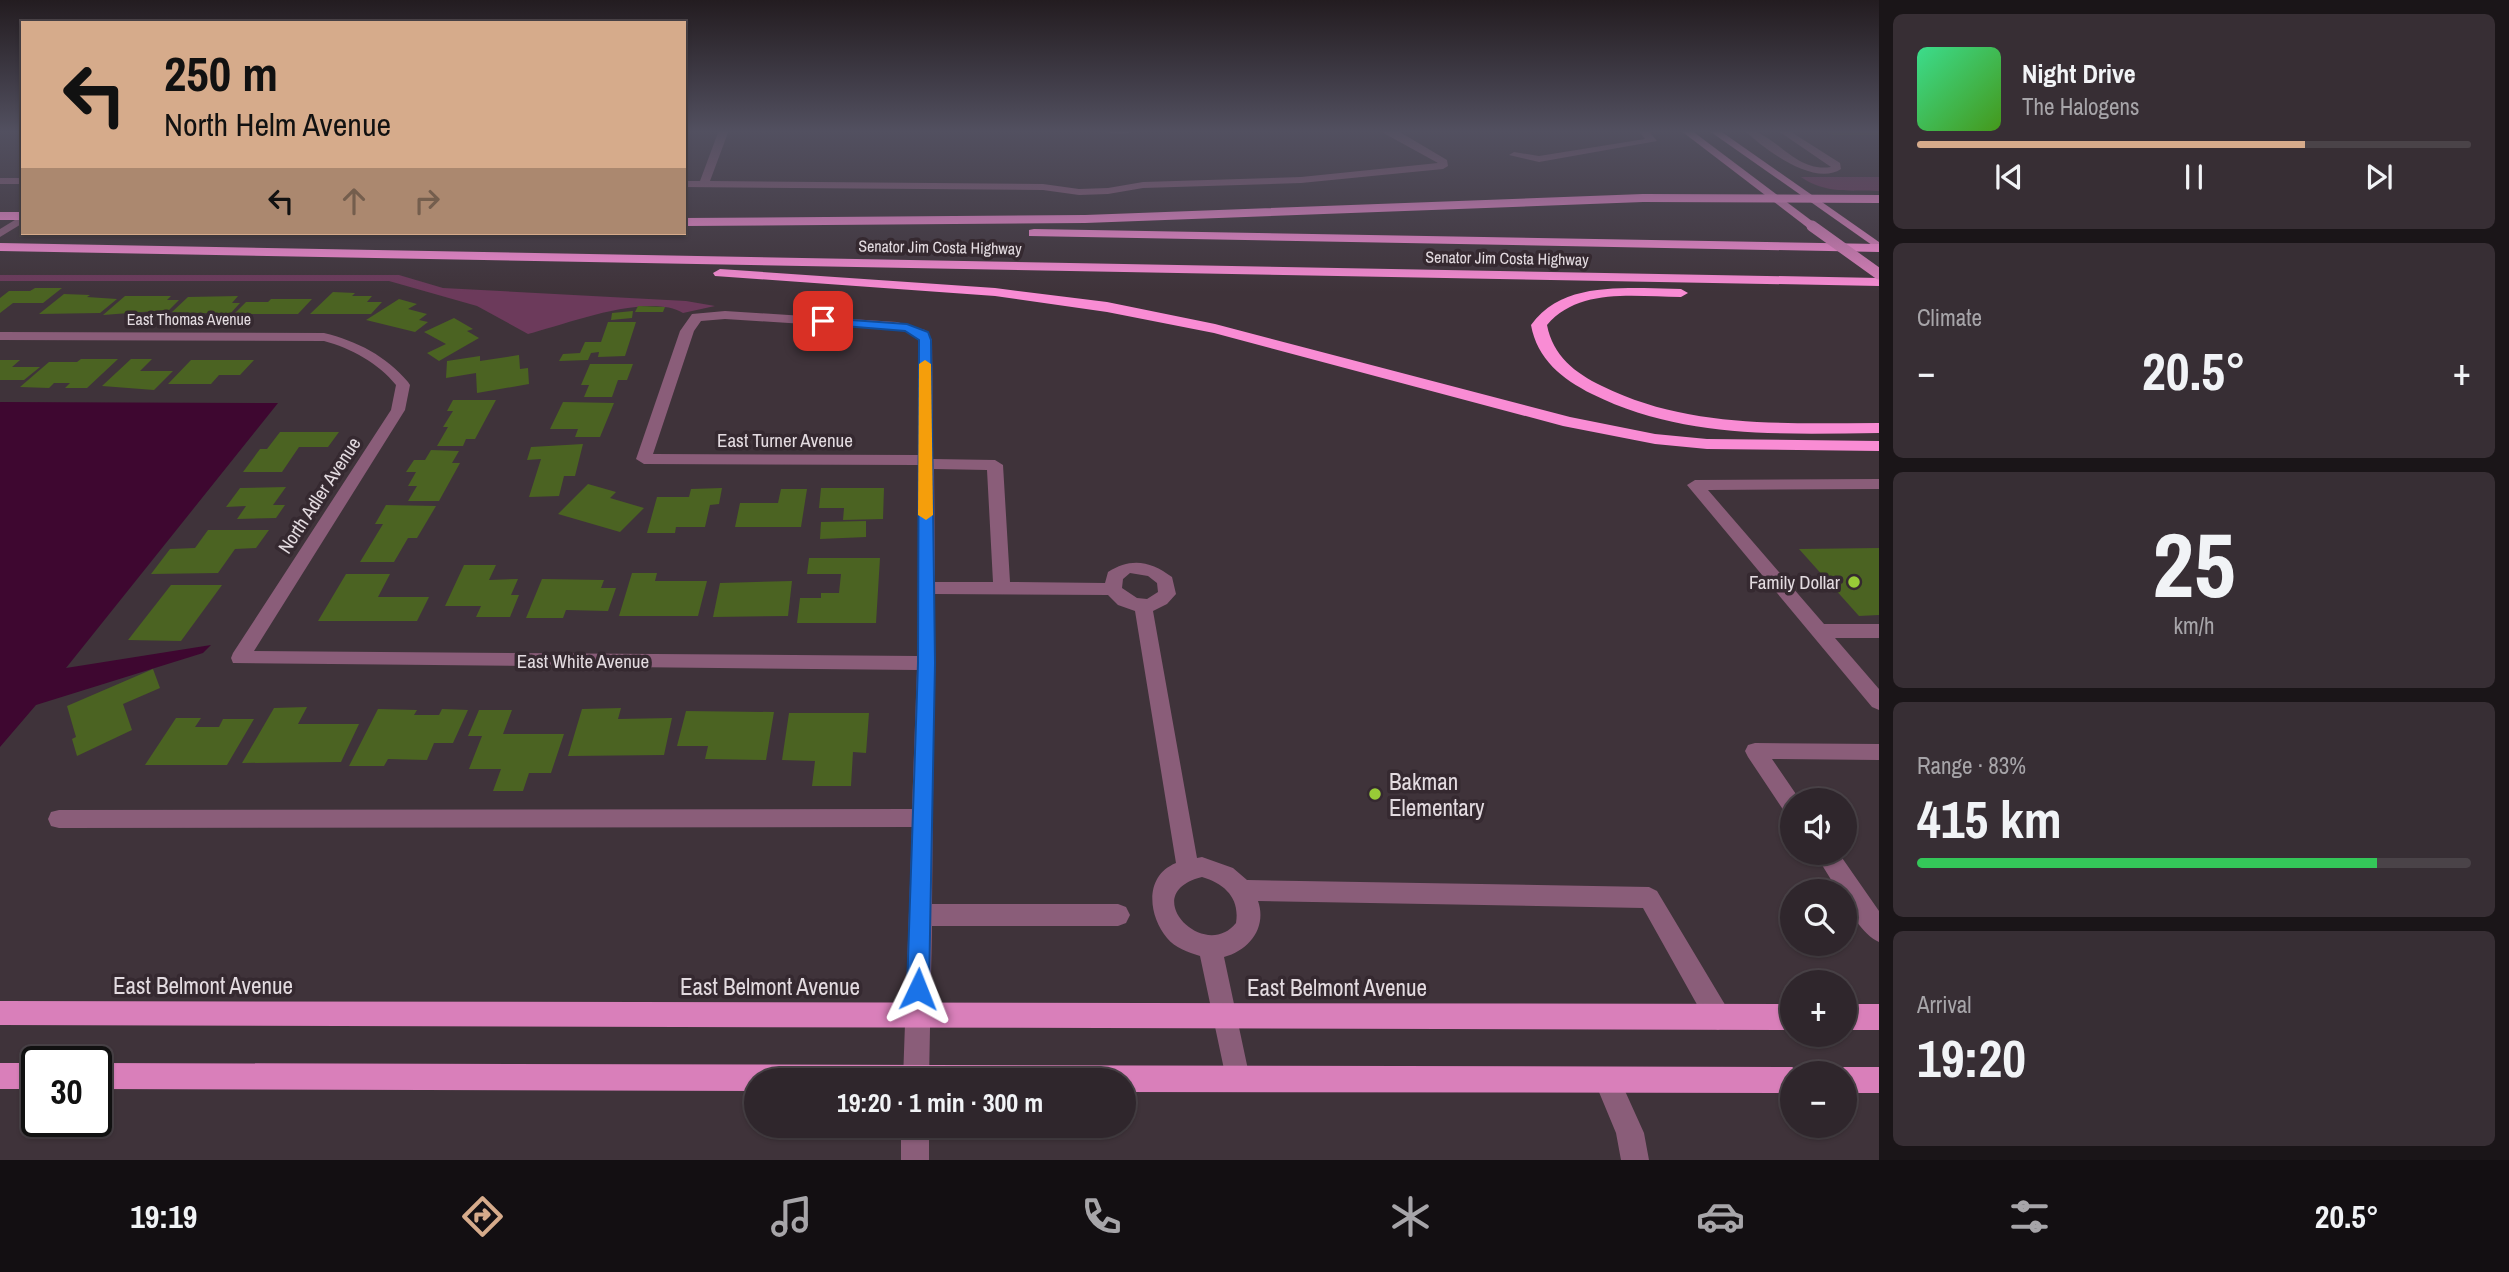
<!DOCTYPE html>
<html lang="en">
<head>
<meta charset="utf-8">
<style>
  :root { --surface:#2f262c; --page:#372e34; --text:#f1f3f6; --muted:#a7a5a9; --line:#4a4348; --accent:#d6ab8b }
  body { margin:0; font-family:"Archivo Narrow",sans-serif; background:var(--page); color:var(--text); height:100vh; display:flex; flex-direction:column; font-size:26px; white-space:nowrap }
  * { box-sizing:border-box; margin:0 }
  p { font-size:23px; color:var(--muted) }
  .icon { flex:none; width:38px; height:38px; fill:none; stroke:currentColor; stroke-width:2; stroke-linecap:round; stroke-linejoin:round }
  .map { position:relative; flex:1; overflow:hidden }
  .drawer { display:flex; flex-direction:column; gap:14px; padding:14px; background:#1a1518; width:630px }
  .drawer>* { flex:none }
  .hud { position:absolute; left:21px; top:21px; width:665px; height:214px; border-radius:0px; box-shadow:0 2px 5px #0004,0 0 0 2px var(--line); background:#d6ab8b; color:#111; overflow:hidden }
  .tools { position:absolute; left:1780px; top:788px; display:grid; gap:14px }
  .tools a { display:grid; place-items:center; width:77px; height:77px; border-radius:50%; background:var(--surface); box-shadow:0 2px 5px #0004,0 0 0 2px var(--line); font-size:35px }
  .speed { position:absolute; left:21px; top:1046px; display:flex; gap:14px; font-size:35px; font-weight:700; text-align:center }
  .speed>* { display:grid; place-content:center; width:91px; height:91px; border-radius:50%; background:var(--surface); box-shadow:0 2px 5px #0004,0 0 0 2px var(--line); line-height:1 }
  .speed .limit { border:4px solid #111; border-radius:10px; background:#fff; color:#111 }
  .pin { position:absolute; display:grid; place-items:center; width:60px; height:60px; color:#fff; margin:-30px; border-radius:14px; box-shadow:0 4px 10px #0006 }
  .me { position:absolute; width:77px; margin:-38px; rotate:2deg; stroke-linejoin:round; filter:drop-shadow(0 0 5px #0008) }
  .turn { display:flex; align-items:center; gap:24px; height:147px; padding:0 28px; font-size:32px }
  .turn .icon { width:91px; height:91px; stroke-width:2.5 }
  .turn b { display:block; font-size:49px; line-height:60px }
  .lanes { display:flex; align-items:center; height:66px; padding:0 28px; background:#0003; justify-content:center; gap:35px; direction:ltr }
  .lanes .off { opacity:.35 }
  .big { font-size:52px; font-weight:700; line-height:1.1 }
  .drawer .tile { flex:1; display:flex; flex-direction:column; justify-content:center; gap:10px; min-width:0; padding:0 24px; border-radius:10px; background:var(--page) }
  .drawer .dial { align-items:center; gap:0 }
  .dial b { font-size:91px; line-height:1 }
  .song { display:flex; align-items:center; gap:21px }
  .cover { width:84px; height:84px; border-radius:10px; background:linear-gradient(135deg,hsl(150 70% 55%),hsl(100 70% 35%)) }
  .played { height:7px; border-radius:4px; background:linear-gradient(90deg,var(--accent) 70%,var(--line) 70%) }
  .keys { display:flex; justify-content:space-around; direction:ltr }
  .heat { display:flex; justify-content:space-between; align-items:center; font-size:38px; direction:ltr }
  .charge { height:10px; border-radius:5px; background:linear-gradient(90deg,#34c759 83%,var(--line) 0) }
  .trip { position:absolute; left:744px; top:1068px; width:392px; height:70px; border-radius:35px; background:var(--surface); box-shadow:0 2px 5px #0004,0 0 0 2px var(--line); font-weight:700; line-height:70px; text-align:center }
  .dock { display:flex; height:112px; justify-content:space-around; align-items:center; background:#130f12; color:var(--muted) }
  .dock .icon { width:49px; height:49px }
  .dock .on { color:var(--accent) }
  .dock b { font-size:32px; color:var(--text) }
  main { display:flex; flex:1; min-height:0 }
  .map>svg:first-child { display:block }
  .green { fill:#6c3a5b }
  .water { fill:#3e0730 }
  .building { fill:#4b6322 }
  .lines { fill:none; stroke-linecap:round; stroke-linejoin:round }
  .minor { fill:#8a5d79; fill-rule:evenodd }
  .major { fill:#d97fba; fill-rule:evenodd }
  .highway { fill:#f98cd4; fill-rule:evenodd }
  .major-bridge { stroke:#d97fba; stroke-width:11 }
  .route { fill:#1a73e8; stroke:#114b97; stroke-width:2 }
  .slow { fill:#f59e0b }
  .poi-dot { fill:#98cb37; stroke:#352930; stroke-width:2.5 }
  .labels { text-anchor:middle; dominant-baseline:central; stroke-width:7; stroke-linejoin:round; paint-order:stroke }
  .far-street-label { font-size:16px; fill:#e3dbe0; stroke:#352930 }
  .street-label { font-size:19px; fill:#e3dbe0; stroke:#352930 }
  .poi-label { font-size:19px; fill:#e3dbe0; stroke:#352930; text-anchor:end }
  .near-poi-label { font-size:23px; fill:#e3dbe0; stroke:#352930; text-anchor:start }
  .near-street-label { font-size:23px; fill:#e3dbe0; stroke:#352930 }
</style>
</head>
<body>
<main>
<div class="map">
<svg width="1879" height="1160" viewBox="0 0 1879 1160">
  <rect width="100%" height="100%" fill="#3f333a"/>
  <g class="green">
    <path d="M1801,177H1879V191C1851,190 1825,194 1801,177Z"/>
    <path d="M0,275H399L443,288L686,301L715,306L683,313C648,292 567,324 528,334L477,306L389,281H0Z"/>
  </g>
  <path class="water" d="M0,402L278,403L66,668L211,645L203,653L36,705L0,747Z"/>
  <g class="building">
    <path d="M1825,130H1879V135H1833Z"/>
    <path d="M35,288H62L43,303H13L0,313V298L9,291H30Z"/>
    <path d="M333,292L355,293L352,296H372L367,302H382L371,314H310Z"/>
    <path d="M64,294L90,295L87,297L117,299L100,313L39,314Z"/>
    <path d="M125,296H171L167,300H179L169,310L103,315Z"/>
    <path d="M238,296L232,303H240L230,314L172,312L188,297Z"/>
    <path d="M271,299H312L298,314H234L246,302H268Z"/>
    <path d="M399,299L417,304L408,309L427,314L419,320L428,322L415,332L366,320Z"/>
    <path d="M638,306L665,307L663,312H635Z"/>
    <path d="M633,311L632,318L611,320L612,313Z"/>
    <path d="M454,318L473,329L467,331L479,338L439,361L427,353L446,344L424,332Z"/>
    <path d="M608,322H636L625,356L598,357L599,352L591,353L588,360L559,361L563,354L580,353L585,342H601Z"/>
    <path d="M519,355L520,369L528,368L529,384L477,393L476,373L446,378L447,361L480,356V361Z"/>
    <path d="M81,359H118L87,388H65L70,383H54L49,388L20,387L49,362H77Z"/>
    <path d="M131,359H152L140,371H173L154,390L102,386Z"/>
    <path d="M0,360H20L12,367H40L24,380H0Z"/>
    <path d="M191,360H254L240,375H219L211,384H168Z"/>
    <path d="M590,364H633L627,380H618L612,397H584L589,385H581Z"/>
    <path d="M453,400H496L475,439H466L463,446H437L448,427H443L453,411H447Z"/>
    <path d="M563,402L614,403L600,437H575L578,429H550Z"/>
    <path d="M280,432H339L328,447H299L282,472H243L260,449H267Z"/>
    <path d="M583,444L575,476H564L559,496L529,497L541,459L527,460L531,447Z"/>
    <path d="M431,450L459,451L452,463H460L439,501H408L417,486H408L416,472H406L414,460H425Z"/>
    <path d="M588,484L616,492L610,498L644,508L620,532L558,514Z"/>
    <path d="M286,487L273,505H285L276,518L237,519L246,506L226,507L240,488Z"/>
    <path d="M722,488L719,504L710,505L705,527H676L675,533H647L657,497H689L691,489Z"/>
    <path d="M821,488H884L883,519L843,520L844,508H819Z"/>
    <path d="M781,489H807L801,527H735L740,503H778Z"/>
    <path d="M386,505L436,506L417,538H408L394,562H360L383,524H375Z"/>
    <path d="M866,521V537L820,539L821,522Z"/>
    <path d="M208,530H269L256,548L235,549L218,573L151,574L170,549L195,548Z"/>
    <path d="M1879,548V615L1859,616L1799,549Z"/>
    <path d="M809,558H880L876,623H797L800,598H821V593H839L841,574H807Z"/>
    <path d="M464,565H496L489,580L518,579L511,595H519L510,617H476L481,606H445Z"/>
    <path d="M632,573H657L655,581H707L698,616H619Z"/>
    <path d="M346,574H390L378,597H429L417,621H318Z"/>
    <path d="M542,579L604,580L601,588H616L608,611L566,610L563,618H526Z"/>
    <path d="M792,581L788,616L713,617L720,583Z"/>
    <path d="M171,585H222L181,641L128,640Z"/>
    <path d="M153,669L160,688L123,704L132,730L77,756L72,739L76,737L67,706Z"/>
    <path d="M307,707L298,724H359L341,762L242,763L274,708Z"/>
    <path d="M621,708L618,719L672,718L664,755L568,756L582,709Z"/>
    <path d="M378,709L417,710L414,715H439L442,709L468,710L453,743H434L427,760L388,759L384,766H349Z"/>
    <path d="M479,710H512L503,734H564L551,773H529L523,791H493L501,769H469L482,736H468Z"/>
    <path d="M686,711L774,712L766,760L705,759L708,746H677Z"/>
    <path d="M789,713H869L866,753L853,752L851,786H812L815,761L782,760Z"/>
    <path d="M176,718H201L195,727H219L223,719H254L227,765H145Z"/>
  </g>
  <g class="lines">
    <g class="minor">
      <path d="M719,130H729L710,181L1043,184L1079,189L1108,188L1143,182L1301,177L1438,163L1378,130L1398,131L1447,160L1448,166L1443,169L1301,183L1143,188L1108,194L1079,195L1043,190L684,187V181H700Z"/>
      <path d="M1102,130H1136C1128,135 1110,135 1102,130Z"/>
      <path d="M1638,130H1648L1657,141L1539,162L1509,155L1514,152L1539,156L1645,139Z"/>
      <path d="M1744,130C1775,130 1793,173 1831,167L1777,130H1788L1840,163L1841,169C1814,187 1764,149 1744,130Z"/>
      <rect x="0" y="178" width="23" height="6"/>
      <path d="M23,215V223L0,237V229Z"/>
      <path d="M725,311L897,322L925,330L932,340L933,459L995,460L1003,465L1010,582L1105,583L1108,572C1131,557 1151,561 1172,577L1176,594L1167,604L1153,611L1197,858L1202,857L1233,868L1247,880L1649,887L1657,891L1727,1008L1731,1017L1727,1026L1718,1030L1709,1026L1643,908L1258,901C1267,927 1250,950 1224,957L1250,1079L1246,1088L1237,1092L1228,1088L1200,956C1188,952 1175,948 1167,938C1148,915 1144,876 1176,863L1135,611L1118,605L1108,595L935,594L932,904H1118L1126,907L1130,915L1126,923L1118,926H932L929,1080H903L912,827L59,828L51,826L48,819L51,812L59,810L912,809L917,670L233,663L231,658L233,653L391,410L396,385C378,363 351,348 324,341L0,340V332L324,333C357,341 386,356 408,382L410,385L405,410L254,651L918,656V465L644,464L636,459L680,331L692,314ZM725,319L897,330L912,333L918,340V455L653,454L694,331L701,321ZM934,469L987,470L993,582H935ZM1130,573L1148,576L1157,583L1158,592L1147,599L1137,598L1122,588L1123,579ZM1202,877C1225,884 1240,898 1236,923C1204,963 1136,893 1202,877Z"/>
      <path d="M1879,479V489L1708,490L1824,624H1879V638H1835L1879,689V710L1872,707L1687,485L1695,480Z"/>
      <path d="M1755,743L1879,744V760L1772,759L1800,800H1792V814L1784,811L1748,757L1745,751L1748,745Z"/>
      <path d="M1814,852H1838L1879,911V942C1864,936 1844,907 1844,891H1838Z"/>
      <path d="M1607,1067L1616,1071L1644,1133L1649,1160H1621L1616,1133L1594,1080L1598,1071Z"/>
      <rect x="901" y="1125" width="28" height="35"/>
    </g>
    <g class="major">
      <path d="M1680,130H1691L1816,224V228H1808Z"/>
      <path d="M1708,130H1719L1879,242V250Z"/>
      <path d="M0,1001L1792,1004V1030L0,1025Z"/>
      <rect x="1844" y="1004" width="35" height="26"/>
      <rect x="0" y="1063" width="37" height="26"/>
      <path d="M96,1063L1792,1067L1802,1073H1792V1093L1124,1092V1080H756V1091L96,1089Z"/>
      <path d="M1844,1067H1879V1093H1844V1073H1834Z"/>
    </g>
    <g class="highway">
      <path d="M1643,194L1879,195V203L1643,202L1085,223L684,226V218L1085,215Z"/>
      <rect x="0" y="212" width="23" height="8"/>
      <path d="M1034,229L1879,244V252L1029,236V230Z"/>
      <path d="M0,243L1879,278V286L0,251Z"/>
      <path d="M720,269L995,288L1107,302L1215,324L1570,417L1655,434L1707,439L1879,441V451L1707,449L1655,444L1563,426L1214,333L1107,312L995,296L715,276L713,273Z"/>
      <path d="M1644,288L1681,289L1688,293L1681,297C1636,297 1579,287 1547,325C1553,356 1575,373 1602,386C1689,429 1784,423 1879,423V433C1781,434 1682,439 1592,394C1562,379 1537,359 1531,325C1558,288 1603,288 1644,288Z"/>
    </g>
    <path class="major-bridge" d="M1812,226L1879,274"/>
  </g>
  <linearGradient id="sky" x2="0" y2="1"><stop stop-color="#231c20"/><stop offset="0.45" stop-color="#525060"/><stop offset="1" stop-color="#525060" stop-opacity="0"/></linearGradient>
  <rect width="1879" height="292" fill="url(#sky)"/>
  <path class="route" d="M823,318L907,324L928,332L931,340L935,663L929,989L926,997L918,1000L910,997L907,989L918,663L919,340L905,331L819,324L817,321Z"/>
  <path class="slow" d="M925,360L931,364L933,515L926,520L918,515L919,364Z"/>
  <g class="poi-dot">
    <circle cx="1854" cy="582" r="7"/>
    <circle cx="1375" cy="794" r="7"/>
  </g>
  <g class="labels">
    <g class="far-street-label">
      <text transform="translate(940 247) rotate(1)">Senator Jim Costa Highway</text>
      <text transform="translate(1507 258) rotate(1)">Senator Jim Costa Highway</text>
      <text x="189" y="319">East Thomas Avenue</text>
    </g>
    <g class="street-label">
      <text x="785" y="440">East Turner Avenue</text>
      <text transform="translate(319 495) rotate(-57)">North Adler Avenue</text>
      <text x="583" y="661">East White Avenue</text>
    </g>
    <g class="poi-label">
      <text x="1840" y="582">Family Dollar</text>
    </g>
    <g class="near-poi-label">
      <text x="1389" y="781">Bakman<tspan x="1389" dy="26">Elementary</tspan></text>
    </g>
    <g class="near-street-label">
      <text x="203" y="985">East Belmont Avenue</text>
      <text x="770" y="986">East Belmont Avenue</text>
      <text x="1337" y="987">East Belmont Avenue</text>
    </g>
  </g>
</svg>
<div class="tools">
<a><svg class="icon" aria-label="sound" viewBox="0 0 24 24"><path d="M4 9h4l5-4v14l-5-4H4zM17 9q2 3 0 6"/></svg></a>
<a><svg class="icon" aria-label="search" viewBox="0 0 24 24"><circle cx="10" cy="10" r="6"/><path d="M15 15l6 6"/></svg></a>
<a>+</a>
<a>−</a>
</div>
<div class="speed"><div class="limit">30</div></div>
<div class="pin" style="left:823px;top:321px;background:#d93025"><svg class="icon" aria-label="arrive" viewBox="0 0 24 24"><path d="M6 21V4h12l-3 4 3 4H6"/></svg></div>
<svg class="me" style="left:918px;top:989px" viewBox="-20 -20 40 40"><path d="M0-17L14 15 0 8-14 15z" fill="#1a73e8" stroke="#fff" stroke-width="4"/></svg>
<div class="trip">19:20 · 1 min · 300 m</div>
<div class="hud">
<div class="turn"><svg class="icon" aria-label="left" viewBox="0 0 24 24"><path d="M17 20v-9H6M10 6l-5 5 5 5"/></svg><div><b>250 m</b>North Helm Avenue</div></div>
<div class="lanes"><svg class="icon" aria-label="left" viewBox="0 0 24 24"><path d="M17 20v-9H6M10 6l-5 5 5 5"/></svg><svg class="icon off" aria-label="ahead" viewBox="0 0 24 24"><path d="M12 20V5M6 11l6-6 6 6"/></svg><svg class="icon off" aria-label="right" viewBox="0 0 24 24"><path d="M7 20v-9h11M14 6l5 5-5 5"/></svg></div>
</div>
</div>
<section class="drawer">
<div class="tile">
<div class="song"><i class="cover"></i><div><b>Night Drive</b><p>The Halogens</p></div></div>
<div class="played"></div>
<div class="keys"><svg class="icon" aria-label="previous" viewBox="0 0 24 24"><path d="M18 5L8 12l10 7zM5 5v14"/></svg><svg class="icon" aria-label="pause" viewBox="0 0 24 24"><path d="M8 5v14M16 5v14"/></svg><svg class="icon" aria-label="next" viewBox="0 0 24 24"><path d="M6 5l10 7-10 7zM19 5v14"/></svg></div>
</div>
<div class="tile"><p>Climate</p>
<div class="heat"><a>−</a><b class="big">20.5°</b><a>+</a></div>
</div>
<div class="tile dial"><b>25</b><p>km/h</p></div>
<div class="tile"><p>Range · 83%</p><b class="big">415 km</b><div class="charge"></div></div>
<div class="tile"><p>Arrival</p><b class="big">19:20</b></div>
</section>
</main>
<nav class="dock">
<b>19:19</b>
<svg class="icon on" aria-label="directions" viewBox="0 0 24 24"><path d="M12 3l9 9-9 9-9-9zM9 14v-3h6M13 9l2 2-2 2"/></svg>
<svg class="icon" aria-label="music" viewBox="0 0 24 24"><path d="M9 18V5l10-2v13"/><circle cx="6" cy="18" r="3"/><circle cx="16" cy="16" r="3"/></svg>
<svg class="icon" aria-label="phone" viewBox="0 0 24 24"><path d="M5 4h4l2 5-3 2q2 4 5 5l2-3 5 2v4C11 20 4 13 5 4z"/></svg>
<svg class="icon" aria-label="climate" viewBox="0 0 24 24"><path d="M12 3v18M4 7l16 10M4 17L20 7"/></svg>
<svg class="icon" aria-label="car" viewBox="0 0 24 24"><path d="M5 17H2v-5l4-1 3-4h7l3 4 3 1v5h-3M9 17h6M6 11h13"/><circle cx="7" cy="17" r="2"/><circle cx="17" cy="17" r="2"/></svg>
<svg class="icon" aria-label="filters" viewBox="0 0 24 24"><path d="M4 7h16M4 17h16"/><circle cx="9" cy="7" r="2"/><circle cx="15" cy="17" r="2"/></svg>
<b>20.5°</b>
</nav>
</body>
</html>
